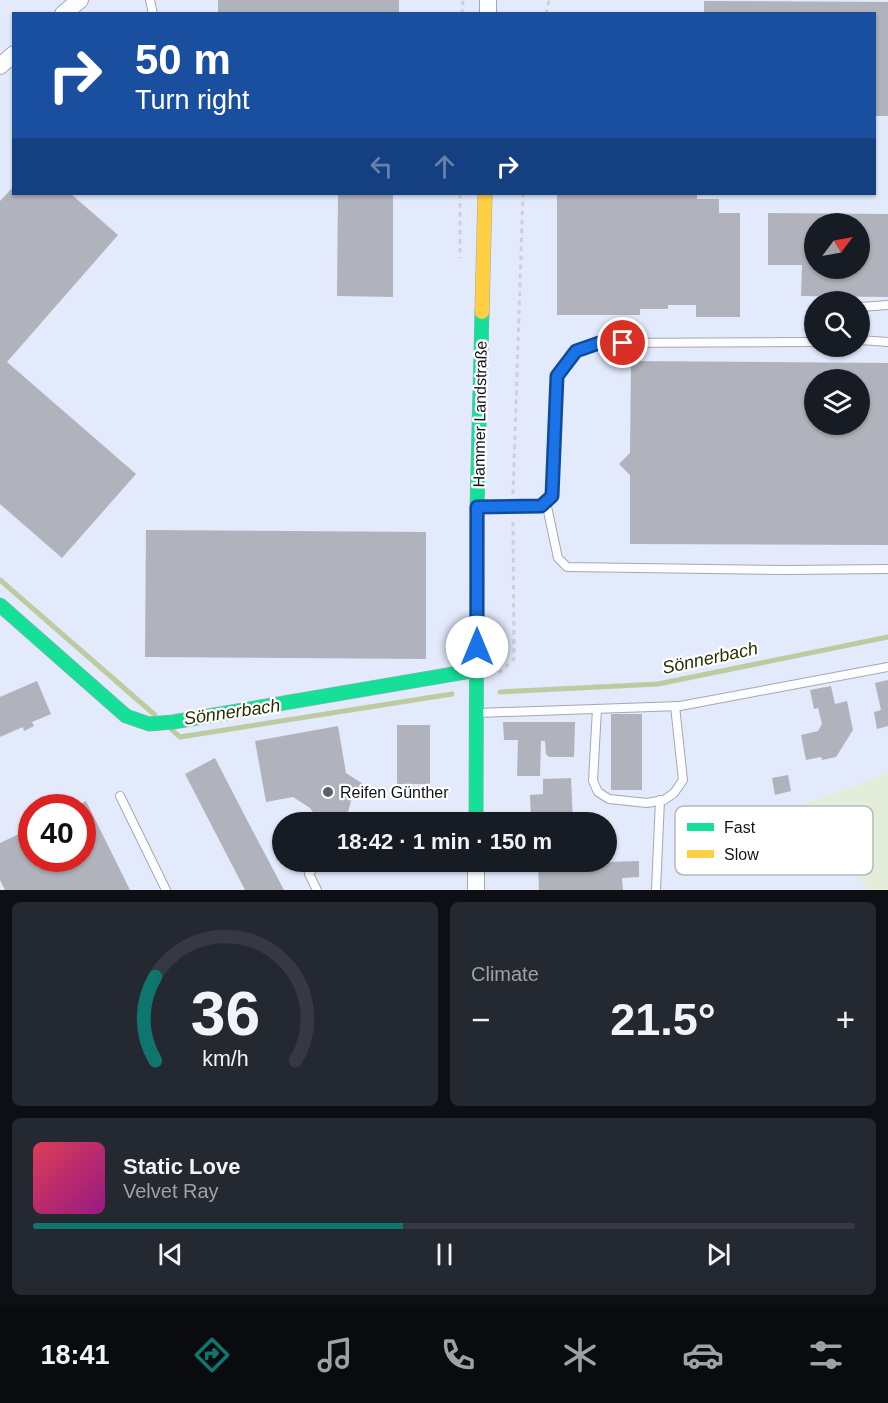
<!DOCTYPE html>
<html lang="en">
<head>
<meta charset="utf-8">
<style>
  :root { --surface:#171b24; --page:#242831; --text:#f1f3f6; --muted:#9ea1a6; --line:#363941; --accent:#0f766e }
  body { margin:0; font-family:Arial,sans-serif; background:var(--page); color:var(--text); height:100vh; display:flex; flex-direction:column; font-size:22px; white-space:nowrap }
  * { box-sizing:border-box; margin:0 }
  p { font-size:20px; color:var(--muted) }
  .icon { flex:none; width:33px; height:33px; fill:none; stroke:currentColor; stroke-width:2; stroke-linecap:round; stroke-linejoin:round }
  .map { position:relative; height:890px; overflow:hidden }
  .panel { display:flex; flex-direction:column; gap:12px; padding:12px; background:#0d0f14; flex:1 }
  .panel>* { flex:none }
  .guide { position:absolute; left:12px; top:12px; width:864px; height:183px; border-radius:0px; box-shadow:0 2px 4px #0004; background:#1a4fa0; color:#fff; overflow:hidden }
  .needle { width:39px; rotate:58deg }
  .fabs { position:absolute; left:804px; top:213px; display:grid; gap:12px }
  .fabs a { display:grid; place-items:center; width:66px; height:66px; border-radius:50%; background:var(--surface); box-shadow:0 2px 4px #0004; font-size:30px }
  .speed { position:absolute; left:18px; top:794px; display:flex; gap:12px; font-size:30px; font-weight:700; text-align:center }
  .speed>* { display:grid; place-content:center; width:78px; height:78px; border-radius:50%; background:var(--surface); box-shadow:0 2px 4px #0004; line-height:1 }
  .speed .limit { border:9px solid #d22; background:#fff; color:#111 }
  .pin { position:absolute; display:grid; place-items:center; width:51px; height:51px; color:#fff; margin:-26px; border:3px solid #fff; border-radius:50%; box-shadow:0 2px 6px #0007 }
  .me { position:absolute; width:66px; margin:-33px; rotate:0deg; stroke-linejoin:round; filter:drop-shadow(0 0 4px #0008) }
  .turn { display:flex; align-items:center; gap:21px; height:126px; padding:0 24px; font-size:27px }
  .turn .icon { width:78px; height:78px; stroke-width:2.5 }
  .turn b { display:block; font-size:42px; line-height:51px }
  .lanes { display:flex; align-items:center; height:57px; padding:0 24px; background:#0003; justify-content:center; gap:30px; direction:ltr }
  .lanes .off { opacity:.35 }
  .big { font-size:45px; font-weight:700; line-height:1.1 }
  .panel .widget { flex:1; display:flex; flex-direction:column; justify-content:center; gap:9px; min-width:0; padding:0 21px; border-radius:9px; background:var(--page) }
  .panel .dial { align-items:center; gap:0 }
  .dial svg { height:156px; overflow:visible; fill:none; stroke:var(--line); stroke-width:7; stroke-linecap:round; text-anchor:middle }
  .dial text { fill:var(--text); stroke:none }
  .song { display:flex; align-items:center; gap:18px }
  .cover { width:72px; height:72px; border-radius:9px; background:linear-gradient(135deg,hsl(350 70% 55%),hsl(310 70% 35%)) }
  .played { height:6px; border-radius:3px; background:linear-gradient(90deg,var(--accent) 45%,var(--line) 45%) }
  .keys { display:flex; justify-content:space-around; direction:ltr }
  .heat { display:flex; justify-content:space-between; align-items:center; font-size:33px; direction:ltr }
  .panel .tiles { flex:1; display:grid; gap:12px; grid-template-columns:1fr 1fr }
  .widget:last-child { grid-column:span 2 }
  .trip { position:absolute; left:272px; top:812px; width:345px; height:60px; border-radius:30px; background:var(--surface); box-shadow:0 2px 4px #0004; font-weight:700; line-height:60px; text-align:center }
  .dock { display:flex; height:96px; justify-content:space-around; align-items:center; background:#090b0e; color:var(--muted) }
  .dock .icon { width:42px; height:42px }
  .dock .active { color:var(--accent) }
  .dock b { font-size:27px; color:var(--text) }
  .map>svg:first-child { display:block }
  .built { fill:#e2eafb; fill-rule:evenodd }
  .green { fill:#e4ecda }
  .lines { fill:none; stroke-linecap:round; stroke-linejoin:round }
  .stream { stroke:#bdcba0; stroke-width:5 }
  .building { fill:#b0b3bb; fill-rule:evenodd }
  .lane-casing { stroke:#a5a8af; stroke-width:10 }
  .street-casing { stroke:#a5a8af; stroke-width:18 }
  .fast-casing { stroke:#a5a8af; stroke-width:15 }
  .slow-casing { stroke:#a5a8af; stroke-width:15 }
  .path { stroke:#cfd0d3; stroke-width:3; stroke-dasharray:4.5 4.5; stroke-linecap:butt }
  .lane { stroke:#fcfdfe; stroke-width:8 }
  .street { stroke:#fcfdfe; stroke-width:16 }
  .fast { stroke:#16e098; stroke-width:14 }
  .slow { stroke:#ffcf43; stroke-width:14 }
  .route-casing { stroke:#114b97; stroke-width:15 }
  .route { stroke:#1a73e8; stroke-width:10 }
  .poi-dot { fill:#5e6169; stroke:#fff; stroke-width:2 }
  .labels { text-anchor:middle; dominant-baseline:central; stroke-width:4.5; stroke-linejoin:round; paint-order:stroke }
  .street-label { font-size:16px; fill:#10141c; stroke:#fff }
  .poi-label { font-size:16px; fill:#10141c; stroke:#fff; text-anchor:start }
  .water-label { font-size:18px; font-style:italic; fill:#263000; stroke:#fff }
  .key { fill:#fff; stroke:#b7b8bb; stroke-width:1.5 }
  .key-label { font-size:16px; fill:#10141c }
</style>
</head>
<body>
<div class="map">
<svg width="888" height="890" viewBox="0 0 888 890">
  <rect width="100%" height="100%" fill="#eef1f9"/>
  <path class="built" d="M0,0H888V773L801,805L868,890H0ZM14,14H874V194H14ZM814,224H860V268H814ZM814,302H860V346H814ZM814,380H860V424H814ZM32,807H82V858H32ZM282,822H606V861H282Z"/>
  <path class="green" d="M888,773V890H868L801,805Z"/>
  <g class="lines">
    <g class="stream">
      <path d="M0,580L155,715"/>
      <path d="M500,692L658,684L888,637"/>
      <path d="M171,729L180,737L452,694"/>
    </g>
  </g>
  <g class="building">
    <rect x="218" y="0" width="181" height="14"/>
    <path d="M704,1L888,2V116H874V14H704Z"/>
    <path d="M14,186V194H71L118,235L7,362L136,474L62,558L0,504V201Z"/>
    <path d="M338,194H393V297L337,296Z"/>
    <path d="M557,194H697V199H719V213H740V317H696V305H668V309H640V315H557Z"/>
    <path d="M768,213L888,214V297L801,296L802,265H768ZM814,224H860V268H814Z"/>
    <path d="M631,361L888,363V545L630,544V475L619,464L630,453ZM814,380H860V424H814Z"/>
    <path d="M146,530L426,532V659L145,657Z"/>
    <path d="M888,680V726L877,729L874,712L881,710L875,683Z"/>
    <path d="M37,681L51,714L32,722L34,726L24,731L23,727L0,737V697Z"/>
    <path d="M831,686L835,704L847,701L853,730L836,757L822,760L821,757L806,760L801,735L818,731L822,724L818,708L814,709L810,690Z"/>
    <rect x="611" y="714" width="31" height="76"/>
    <path d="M503,722H575L574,757H549L546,754L545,741H541L540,776H517L518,740H504Z"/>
    <rect x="397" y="725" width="33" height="59"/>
    <path d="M338,726L346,773L363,784L351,801L348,812L337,821L329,822L317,818L310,808L293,797L266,802L255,741Z"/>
    <path d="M215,758L247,820L284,890H245L185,774Z"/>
    <path d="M788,775L791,791L775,795L772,778Z"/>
    <path d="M571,778L573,822H531L530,795L543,794V779Z"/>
    <path d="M86,801L130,890H5L0,880V843L32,828V858H82V807H74Z"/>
    <rect x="386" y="816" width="50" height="6"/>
    <path d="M639,861V877L622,878L623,890H539L538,864Z"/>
  </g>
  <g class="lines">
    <g class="lane-casing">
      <g id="lane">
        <path d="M150,0L153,14"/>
        <path d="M860,307L888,305"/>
        <path d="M860,340L888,342"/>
        <path d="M546,502L558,558L567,567L787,570L888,569"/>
        <path d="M479,507L541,506L552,496L557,376L576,351L599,343L814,342"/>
        <path d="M597,709L593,781L598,792L609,799L647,803L664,800L674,793L683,780L675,706"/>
        <path d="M477,713L680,706L888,667"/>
        <path d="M120,796L166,890"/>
        <path d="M317,890L309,874L318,861"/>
        <path d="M656,890L660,800"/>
      </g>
    </g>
    <g class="street-casing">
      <g id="street">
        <path d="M63,14L80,0"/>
        <path d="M488,14V0"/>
        <path d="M0,66L14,54"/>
        <path d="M476,890V861"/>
      </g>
    </g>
    <g class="fast-casing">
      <g id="fast">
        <path d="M0,605L126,716L149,724L173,722L477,670"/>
        <path d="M476,822L477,507L482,312"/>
      </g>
    </g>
    <g class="slow-casing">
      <path id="slow" d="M482,312L485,194"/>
    </g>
    <g class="path">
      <path d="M462,14L463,0"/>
      <path d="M546,14L549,0"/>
      <path d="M460,194V258"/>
      <path d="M513,494L523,194"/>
      <path d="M499,673L514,659L513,519"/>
    </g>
    <use href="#lane" class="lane"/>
    <use href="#street" class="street"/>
    <use href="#fast" class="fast"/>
    <use href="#slow" class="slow"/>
  </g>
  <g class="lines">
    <g class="route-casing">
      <path id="route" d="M477,647V507L541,506L552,496L557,376L576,351L599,343H623"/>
    </g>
    <use href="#route" class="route"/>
  </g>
  <circle class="poi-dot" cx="328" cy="792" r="6"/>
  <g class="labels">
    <g class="street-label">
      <text transform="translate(480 414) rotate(-89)">Hammer Landstraße</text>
    </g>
    <g class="poi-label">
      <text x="340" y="792">Reifen Günther</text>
    </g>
    <g class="water-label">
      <text transform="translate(710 658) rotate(-12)">Sönnerbach</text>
      <text transform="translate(232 712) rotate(-8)">Sönnerbach</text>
    </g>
  </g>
  <rect x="675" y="806" width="198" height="69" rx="9" class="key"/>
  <rect x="687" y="823" width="27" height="8" fill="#16e098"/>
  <rect x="687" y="850" width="27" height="8" fill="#ffcf43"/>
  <g class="key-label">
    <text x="724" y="833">Fast</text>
    <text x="724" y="860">Slow</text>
  </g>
</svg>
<div class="fabs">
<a><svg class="needle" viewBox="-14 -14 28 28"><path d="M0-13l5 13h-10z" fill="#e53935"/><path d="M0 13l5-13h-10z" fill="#9ea1a6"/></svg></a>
<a><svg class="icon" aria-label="search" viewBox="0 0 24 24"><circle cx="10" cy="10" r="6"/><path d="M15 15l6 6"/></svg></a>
<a><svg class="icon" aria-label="layers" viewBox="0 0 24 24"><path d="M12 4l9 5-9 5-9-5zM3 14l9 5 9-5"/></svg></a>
</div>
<div class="speed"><div class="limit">40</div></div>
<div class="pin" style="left:623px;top:343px;background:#d93025"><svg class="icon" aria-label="arrive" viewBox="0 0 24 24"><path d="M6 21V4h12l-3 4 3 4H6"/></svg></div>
<svg class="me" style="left:477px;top:647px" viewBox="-20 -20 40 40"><circle r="19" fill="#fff"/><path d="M0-13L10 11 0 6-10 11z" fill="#1a73e8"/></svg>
<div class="trip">18:42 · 1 min · 150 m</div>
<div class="guide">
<div class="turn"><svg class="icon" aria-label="right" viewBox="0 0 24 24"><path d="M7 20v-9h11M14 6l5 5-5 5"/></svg><div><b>50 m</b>Turn right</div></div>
<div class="lanes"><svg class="icon off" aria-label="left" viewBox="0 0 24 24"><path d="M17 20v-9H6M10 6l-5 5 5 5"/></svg><svg class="icon off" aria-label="ahead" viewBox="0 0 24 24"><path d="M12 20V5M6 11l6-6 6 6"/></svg><svg class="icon" aria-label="right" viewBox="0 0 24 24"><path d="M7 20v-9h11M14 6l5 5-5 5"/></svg></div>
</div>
</div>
<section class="panel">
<div class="tiles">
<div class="widget dial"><svg viewBox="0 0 100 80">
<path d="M14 69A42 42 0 1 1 86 69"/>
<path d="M14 69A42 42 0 0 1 14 26" stroke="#0f766e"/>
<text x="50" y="56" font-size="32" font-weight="700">36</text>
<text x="50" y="72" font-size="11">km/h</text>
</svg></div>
<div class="widget"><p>Climate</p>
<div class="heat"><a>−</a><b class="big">21.5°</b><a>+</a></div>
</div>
<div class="widget">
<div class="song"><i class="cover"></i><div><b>Static Love</b><p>Velvet Ray</p></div></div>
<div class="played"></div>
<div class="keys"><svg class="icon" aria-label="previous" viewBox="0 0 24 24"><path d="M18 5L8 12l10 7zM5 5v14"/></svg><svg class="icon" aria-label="pause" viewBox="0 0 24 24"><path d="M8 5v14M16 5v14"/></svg><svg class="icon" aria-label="next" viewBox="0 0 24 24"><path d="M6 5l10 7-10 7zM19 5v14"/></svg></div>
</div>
</div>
</section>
<nav class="dock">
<b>18:41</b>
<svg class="icon active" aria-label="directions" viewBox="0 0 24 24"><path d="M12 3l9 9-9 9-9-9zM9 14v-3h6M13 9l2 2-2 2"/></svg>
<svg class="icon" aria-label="music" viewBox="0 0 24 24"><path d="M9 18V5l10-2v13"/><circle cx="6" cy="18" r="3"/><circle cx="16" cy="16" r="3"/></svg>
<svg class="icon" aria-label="phone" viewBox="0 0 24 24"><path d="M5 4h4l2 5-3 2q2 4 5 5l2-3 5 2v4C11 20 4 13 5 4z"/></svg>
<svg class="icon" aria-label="climate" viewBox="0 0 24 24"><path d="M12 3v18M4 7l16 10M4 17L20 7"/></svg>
<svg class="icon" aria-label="car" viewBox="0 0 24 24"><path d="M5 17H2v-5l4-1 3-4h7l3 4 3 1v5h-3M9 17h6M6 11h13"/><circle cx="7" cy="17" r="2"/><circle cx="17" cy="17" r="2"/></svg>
<svg class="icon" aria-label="filters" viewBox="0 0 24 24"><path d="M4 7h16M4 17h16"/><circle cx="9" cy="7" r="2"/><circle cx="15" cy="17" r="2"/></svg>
</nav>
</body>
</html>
